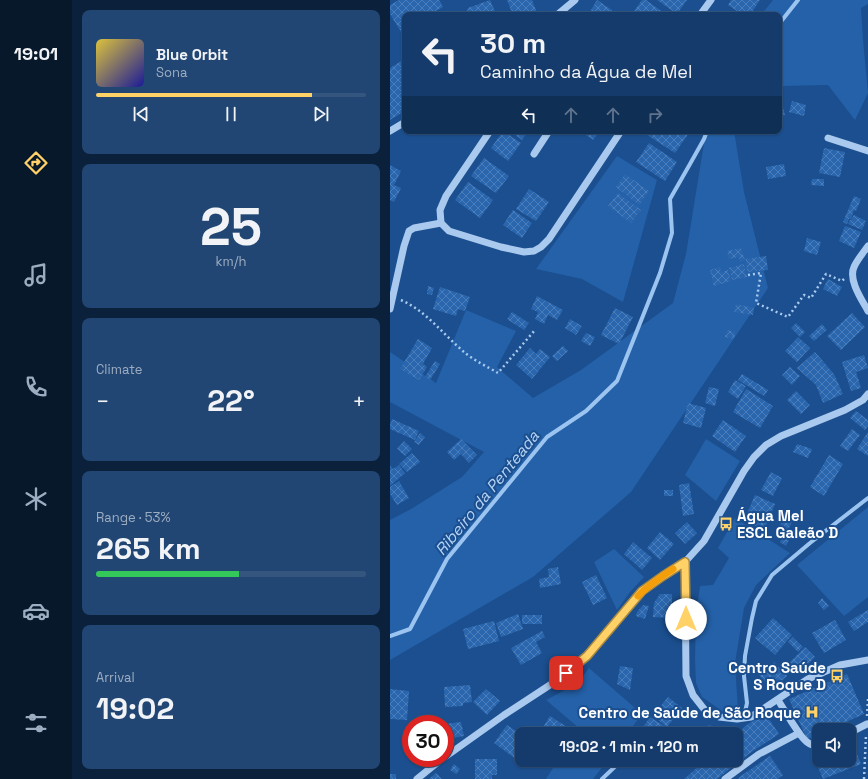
<!DOCTYPE html>
<html lang="en">
<head>
<meta charset="utf-8">
<style>
  :root { --surface:#143b6b; --page:#214673; --text:#f1f3f6; --muted:#9dadc1; --line:#33557e; --accent:#ffd166 }
  body { margin:0; font-family:"Space Grotesk",sans-serif; background:var(--page); color:var(--text); height:100vh; display:flex; flex-direction:column; font-size:15px; white-space:nowrap }
  * { box-sizing:border-box; margin:0 }
  p { font-size:13px; color:var(--muted) }
  .icon { flex:none; width:22px; height:22px; fill:none; stroke:currentColor; stroke-width:2; stroke-linecap:round; stroke-linejoin:round }
  .map { position:relative; flex:1; overflow:hidden }
  .sheet { display:flex; flex-direction:column; gap:10px; padding:10px; background:#0b203b; width:318px }
  .sheet>* { flex:none }
  .top-card { position:absolute; left:12px; top:12px; width:380px; height:122px; border-radius:8px; box-shadow:0 1px 3px #0004,0 0 0 1px var(--line); background:#143b6b; color:var(--text); overflow:hidden }
  .controls { position:absolute; left:422px; top:723px; display:grid; gap:8px }
  .controls a { display:grid; place-items:center; width:44px; height:44px; border-radius:8px; background:var(--surface); box-shadow:0 1px 3px #0004,0 0 0 1px var(--line); font-size:20px }
  .speed { position:absolute; left:12px; top:715px; display:flex; gap:8px; font-size:20px; font-weight:700; text-align:center }
  .speed>* { display:grid; place-content:center; width:52px; height:52px; border-radius:50%; background:var(--surface); box-shadow:0 1px 3px #0004,0 0 0 1px var(--line); line-height:1 }
  .speed .limit { border:6px solid #d22; background:#fff; color:#111 }
  .pin { position:absolute; display:grid; place-items:center; width:34px; height:34px; color:#fff; margin:-17px; border-radius:8px; box-shadow:0 2px 6px #0006 }
  .me { position:absolute; width:44px; margin:-22px; rotate:0deg; stroke-linejoin:round; filter:drop-shadow(0 0 3px #0008) }
  .turn { display:flex; align-items:center; gap:14px; height:84px; padding:0 12px; font-size:18px }
  .turn .icon { width:52px; height:52px; stroke-width:2.5 }
  .turn b { display:block; font-size:28px; line-height:34px }
  .lanes { display:flex; align-items:center; height:38px; padding:0 12px; background:#0003; justify-content:center; gap:20px; direction:ltr }
  .lanes .off { opacity:.35 }
  .big { font-size:30px; font-weight:700; line-height:1.1 }
  .sheet .tile { flex:1; display:flex; flex-direction:column; justify-content:center; gap:6px; min-width:0; padding:0 14px; border-radius:8px; background:var(--page) }
  .sheet .dial { align-items:center; gap:0 }
  .dial b { font-size:52px; line-height:1 }
  .song { display:flex; align-items:center; gap:12px }
  .cover { width:48px; height:48px; border-radius:6px; background:linear-gradient(135deg,hsl(50 70% 55%),hsl(240 70% 35%)) }
  .played { height:4px; border-radius:2px; background:linear-gradient(90deg,var(--accent) 80%,var(--line) 80%) }
  .keys { display:flex; justify-content:space-around; direction:ltr }
  .heat { display:flex; justify-content:space-between; align-items:center; font-size:22px; direction:ltr }
  .charge { height:6px; border-radius:3px; background:linear-gradient(90deg,#34c759 53%,var(--line) 0) }
  .trip { position:absolute; left:125px; top:727px; width:228px; height:40px; border-radius:8px; background:var(--surface); box-shadow:0 1px 3px #0004,0 0 0 1px var(--line); font-weight:700; line-height:40px; text-align:center }
  main { display:flex; flex:1; min-height:0 }
  .tabs { display:flex; flex-direction:column; width:72px; justify-content:space-around; align-items:center; background:#08182b; color:var(--muted) }
  .tabs .icon { width:28px; height:28px }
  .tabs .on { color:var(--accent) }
  .tabs b { font-size:18px; color:var(--text) }
  .map>svg:first-child { display:block }
  .grass { fill:#2461a8 }
  .lines { fill:none; stroke-linecap:round; stroke-linejoin:round }
  .stream { stroke:#9cc4f0; stroke-width:4 }
  .building { fill:url(#building-cross-hatch) }
  .path { stroke:#a9c9ee; stroke-width:2.5; stroke-dasharray:2 3; stroke-linecap:butt }
  .minor { stroke:#a9c9ee; stroke-width:7 }
  .route-casing { stroke:#a68842; stroke-width:10 }
  .route { stroke:#ffd166; stroke-width:7 }
  .slow { stroke:#f59e0b; stroke-width:7 }
  .labels { text-anchor:middle; dominant-baseline:central; stroke-width:4; stroke-linejoin:round; paint-order:stroke }
  .poi-label { font-size:15px; font-weight:bold; fill:#fff; stroke:#1b4f8f; text-anchor:end }
  .water-label { font-size:16px; font-style:italic; fill:#b5d3f5; stroke:#1b4f8f }
</style>
</head>
<body>
<main>
<nav class="tabs">
<b>19:01</b>
<svg class="icon on" aria-label="directions" viewBox="0 0 24 24"><path d="M12 3l9 9-9 9-9-9zM9 14v-3h6M13 9l2 2-2 2"/></svg>
<svg class="icon" aria-label="music" viewBox="0 0 24 24"><path d="M9 18V5l10-2v13"/><circle cx="6" cy="18" r="3"/><circle cx="16" cy="16" r="3"/></svg>
<svg class="icon" aria-label="phone" viewBox="0 0 24 24"><path d="M5 4h4l2 5-3 2q2 4 5 5l2-3 5 2v4C11 20 4 13 5 4z"/></svg>
<svg class="icon" aria-label="climate" viewBox="0 0 24 24"><path d="M12 3v18M4 7l16 10M4 17L20 7"/></svg>
<svg class="icon" aria-label="car" viewBox="0 0 24 24"><path d="M5 17H2v-5l4-1 3-4h7l3 4 3 1v5h-3M9 17h6M6 11h13"/><circle cx="7" cy="17" r="2"/><circle cx="17" cy="17" r="2"/></svg>
<svg class="icon" aria-label="filters" viewBox="0 0 24 24"><path d="M4 7h16M4 17h16"/><circle cx="9" cy="7" r="2"/><circle cx="15" cy="17" r="2"/></svg>
</nav>
<section class="sheet">
<div class="tile">
<div class="song"><i class="cover"></i><div><b>Blue Orbit</b><p>Sona</p></div></div>
<div class="played"></div>
<div class="keys"><svg class="icon" aria-label="previous" viewBox="0 0 24 24"><path d="M18 5L8 12l10 7zM5 5v14"/></svg><svg class="icon" aria-label="pause" viewBox="0 0 24 24"><path d="M8 5v14M16 5v14"/></svg><svg class="icon" aria-label="next" viewBox="0 0 24 24"><path d="M6 5l10 7-10 7zM19 5v14"/></svg></div>
</div>
<div class="tile dial"><b>25</b><p>km/h</p></div>
<div class="tile"><p>Climate</p>
<div class="heat"><a>−</a><b class="big">22°</b><a>+</a></div>
</div>
<div class="tile"><p>Range · 53%</p><b class="big">265 km</b><div class="charge"></div></div>
<div class="tile"><p>Arrival</p><b class="big">19:02</b></div>
</section>
<div class="map">
<svg width="478" height="779" viewBox="0 0 478 779">
  <defs>
    <pattern id="building-cross-hatch" width="8" height="8" patternUnits="userSpaceOnUse"><rect width="8" height="8" fill="#2a66ad"/><path d="M0 0l8 8M0 8l8-8" fill="none" stroke="#4a7db9"/></pattern>
  </defs>
  <rect width="100%" height="100%" fill="#1b4f8f"/>
  <g class="grass">
    <path d="M383,0H478V4L471,8L473,40L478,93L465,120L438,85L393,86L389,89V15H371Z"/>
    <path d="M316,131H344L354,192L378,288L241,492L143,577L0,660V520L21,509L72,477L94,452L0,402V352L46,383L76,310L126,331L107,367L143,398L191,370L283,303L296,254Z"/>
    <path d="M227,156L267,180L233,302L192,279L146,269Z"/>
    <path d="M316,439L350,461L326,501L295,475Z"/>
    <path d="M478,507V597L454,616L407,565Z"/>
    <path d="M345,518L400,553L366,585L354,608L345,663L348,711L339,713L332,711L312,697L306,683L305,660L306,614L310,586L323,585L339,558L328,548Z"/>
    <path d="M224,549L254,577L240,592L227,610L204,562Z"/>
    <path d="M199,668L252,714L237,734H185L189,728L156,700L188,683Z"/>
    <path d="M168,760H218L203,779H156Z"/>
  </g>
  <g class="lines">
    <g class="stream">
      <path d="M389,24L393,19L408,0"/>
      <path d="M0,636L20,629L57,559L157,437L196,411L227,381L270,273L282,233L280,199L300,164L314,139L317,131"/>
      <path d="M355,712L357,703L354,676L355,656L362,618L366,601L382,575L420,543L478,498"/>
      <path d="M212,779L232,760"/>
    </g>
  </g>
  <g class="building">
    <path d="M9,0H49L53,7L39,15H15V30L11,32L0,14V5Z"/>
    <path d="M100,0L106,14L105,15H76L78,8Z"/>
    <path d="M117,0H142L147,13L141,15H123Z"/>
    <path d="M207,0L222,10L219,15H198Z"/>
    <path d="M252,0H256L277,15H241Z"/>
    <path d="M267,0H297L287,14Z"/>
    <path d="M341,0H370L360,15H353L338,5Z"/>
    <path d="M15,59V111L0,120V68Z"/>
    <path d="M389,100H391L395,115L389,117Z"/>
    <path d="M402,101L416,105L414,116L399,112Z"/>
    <path d="M113,131L131,143L118,161L101,148Z"/>
    <path d="M120,131H138L132,140Z"/>
    <path d="M190,131H210L203,140Z"/>
    <path d="M255,131H296L299,133L285,153L254,133Z"/>
    <path d="M259,143L287,162L275,181L246,162Z"/>
    <path d="M434,148L455,152L450,177L429,173Z"/>
    <path d="M94,158L119,176L106,193L81,176Z"/>
    <path d="M394,164L396,176L378,179L376,167Z"/>
    <path d="M0,165L11,171L4,185L11,188L4,202L0,200Z"/>
    <path d="M235,174L259,191L249,205L226,187Z"/>
    <path d="M422,179H434V186L421,185Z"/>
    <path d="M78,182L103,200L90,218L65,200Z"/>
    <path d="M139,189L159,202L146,221L126,209Z"/>
    <path d="M228,193L251,210L241,223L218,206Z"/>
    <path d="M464,196L471,199L466,211L464,210L461,219H459L457,224L453,222Z"/>
    <path d="M123,210L142,223L132,238L113,225Z"/>
    <path d="M464,215L476,221L472,230L458,224L460,220H461Z"/>
    <path d="M455,226L471,232L464,248L449,241Z"/>
    <path d="M417,238L431,242L427,255L414,251Z"/>
    <path d="M351,248L355,260L350,262L349,257L339,259L337,251Z"/>
    <path d="M376,256L378,270L357,272L356,259Z"/>
    <path d="M354,264L357,277L342,280L339,268Z"/>
    <path d="M330,267L331,272L338,270L341,281L324,286L320,270Z"/>
    <path d="M438,279L452,287L447,296L433,289Z"/>
    <path d="M38,286L44,288L42,295L37,294Z"/>
    <path d="M50,287L80,297L75,311L68,309L66,316L43,309Z"/>
    <path d="M147,296L173,310L167,320L158,315L154,324L145,319L148,312L141,309Z"/>
    <path d="M346,304L364,308L363,315L344,312Z"/>
    <path d="M225,308L243,317L229,344L211,335Z"/>
    <path d="M122,312L139,323L134,330L117,319Z"/>
    <path d="M462,313L475,327L451,350L437,336Z"/>
    <path d="M180,319L192,326L186,335L175,328Z"/>
    <path d="M406,323L415,332L410,337L401,328Z"/>
    <path d="M432,324L437,330L424,341L419,336Z"/>
    <path d="M337,330L345,332L344,339L335,337Z"/>
    <path d="M196,333L205,337L200,346L191,341Z"/>
    <path d="M408,337L420,348L407,362L395,351Z"/>
    <path d="M28,339L42,348L33,364L37,367L29,380L10,369Z"/>
    <path d="M173,346L178,351L167,361L162,356Z"/>
    <path d="M140,348L146,354L150,349L160,357L142,379L126,365Z"/>
    <path d="M425,352L444,374L453,394L433,403L426,385L407,368Z"/>
    <path d="M474,355L478,368L466,372L471,388L461,391L452,362Z"/>
    <path d="M45,361L50,364L40,380L35,377Z"/>
    <path d="M400,367L410,376L402,385L392,375Z"/>
    <path d="M352,374L378,390L374,396L348,380Z"/>
    <path d="M345,380L356,386L348,399L338,392Z"/>
    <path d="M319,387L329,389L325,406L315,403Z"/>
    <path d="M356,389L383,406L370,428L343,412Z"/>
    <path d="M406,391L420,405L411,414L397,400Z"/>
    <path d="M298,403L316,408L311,428L293,423Z"/>
    <path d="M466,411L478,420V426L475,430L460,418Z"/>
    <path d="M2,419L29,431L25,440L0,429V425Z"/>
    <path d="M333,420L356,436L345,452L322,436Z"/>
    <path d="M462,429L470,435L458,451L450,446Z"/>
    <path d="M478,432V456L467,449Z"/>
    <path d="M30,433L35,437L29,445L24,442Z"/>
    <path d="M71,439L87,455L79,463L71,454L64,460L57,452Z"/>
    <path d="M14,441L22,449L15,456L7,449Z"/>
    <path d="M407,444L422,449L418,458L403,452Z"/>
    <path d="M22,453L30,462L17,472L9,464Z"/>
    <path d="M439,455L453,464L434,496L420,487Z"/>
    <path d="M0,465L3,469L9,465L15,473L0,486Z"/>
    <path d="M381,472L392,478L383,496L371,490Z"/>
    <path d="M9,481L19,498L7,505L0,494V487Z"/>
    <path d="M299,483L304,514L293,516L289,485Z"/>
    <rect x="274" y="490" width="9" height="6"/>
    <path d="M365,495L385,504L374,530L354,521Z"/>
    <path d="M396,514L404,518L397,532L389,527Z"/>
    <path d="M297,522L307,533L295,544L285,533Z"/>
    <path d="M270,532L284,544L270,560L257,548Z"/>
    <path d="M393,536L399,540L396,546L390,542Z"/>
    <path d="M243,542L262,558L252,570L234,554Z"/>
    <path d="M168,567L171,584L150,588L149,579L159,577L158,569Z"/>
    <path d="M206,575L217,598L203,605L192,582Z"/>
    <path d="M270,594H282V618L263,617L264,603Z"/>
    <path d="M432,598L439,606L434,610L428,603Z"/>
    <path d="M253,605L259,606L255,619L246,616L247,612Z"/>
    <path d="M478,610V622L464,631L458,622Z"/>
    <path d="M128,614L133,629L111,637L106,623Z"/>
    <rect x="132" y="615" width="20" height="9"/>
    <path d="M383,618L402,635L385,655L365,638Z"/>
    <path d="M445,620L456,640L434,653L422,633Z"/>
    <path d="M104,621L109,641L78,649L73,629Z"/>
    <path d="M152,631L155,637L146,642L152,653L131,665L121,648Z"/>
    <path d="M403,637L413,647L408,652L398,642Z"/>
    <path d="M415,647L425,657L407,675L397,665Z"/>
    <path d="M384,662L397,676L382,689L369,675Z"/>
    <path d="M230,666L243,668L240,690L227,684Z"/>
    <path d="M457,674L474,714L438,730H429V734L417,739L399,699Z"/>
    <path d="M80,685L82,702L73,703V706L55,707L54,687Z"/>
    <path d="M0,689L19,691L17,720L0,719Z"/>
    <path d="M96,689L110,701L97,715L83,702Z"/>
    <path d="M278,697L292,708L277,727L263,716Z"/>
    <path d="M375,713L389,734L360,753L327,779H294L316,760H346V737L355,726Z"/>
    <path d="M160,716L177,727L172,734H152L150,732Z"/>
    <path d="M260,717L276,727L271,734H250L249,733Z"/>
    <path d="M71,722L74,736L57,739L55,724Z"/>
    <path d="M117,725L132,735V753L127,760L104,743Z"/>
    <path d="M321,725L324,734H301L303,729Z"/>
    <path d="M463,745L471,764L433,779L425,760L429,759V760H459V747Z"/>
    <path d="M380,756L393,775L388,779H349L348,778Z"/>
    <path d="M85,759H107V775H102V779H85Z"/>
    <path d="M64,764L70,769L66,774L60,770Z"/>
    <path d="M46,773L52,779H39Z"/>
    <rect x="0" y="774" width="6" height="5"/>
  </g>
  <g class="lines">
    <g class="path">
      <path d="M358,275L371,273L366,303L398,317L414,295L421,298L436,274L452,281L454,279"/>
      <path d="M11,300C36,311 53,334 74,352C83,360 98,367 108,373L145,330"/>
      <path d="M477,716L478,699"/>
      <path d="M474,779L476,735"/>
    </g>
    <g class="minor">
      <path d="M167,15L185,0"/>
      <path d="M310,15L321,0"/>
      <path d="M0,131L15,122"/>
      <path d="M100,131L56,196L50,210L51,223L59,231L111,247L134,252L144,251L151,247L159,239L231,131"/>
      <path d="M438,138L478,151"/>
      <path d="M144,154L159,131"/>
      <path d="M478,246C473,253 467,260 464,267C458,280 472,300 478,311"/>
      <path d="M0,309L14,246L19,231L24,228L51,223"/>
      <path d="M295,562L296,676L303,695L314,709L329,717L347,719L361,717L418,679L450,665L478,660"/>
      <path d="M409,733C414,740 419,746 429,746"/>
      <path d="M459,733L477,724"/>
      <path d="M55,757L114,715L166,681L197,657L253,591L273,576L295,562L314,541L354,471L364,457L376,445L391,436L455,410L473,400L478,394"/>
      <path d="M27,779L53,758"/>
      <path d="M335,779L369,754L409,733L401,721L388,700"/>
    </g>
  </g>
  <g class="lines">
    <g class="route-casing">
      <path id="route" d="M176,673L197,656L252,591L273,576L295,562L296,619"/>
    </g>
    <use href="#route" class="route"/>
    <path class="slow" d="M248,596C258,585 271,577 283,569"/>
  </g>
  <defs>
    <g id="bus-bare" transform="scale(1.08)"><path d="M-5-6H5V4H4V6H2V4H-2V6H-4V4H-5ZM-3.5-4V0h7V-4ZM-3.5 1.2v1.5H-2V1.2ZM2 1.2v1.5H3.5V1.2Z" fill="#ffd166" stroke="#1b4f8f" stroke-width="2.5" paint-order="stroke"/></g>
    <g id="hospital-bare" transform="scale(1.08)"><path d="M-5-5h3v3.5h4V-5h3V5h-3V1.5h-4V5h-3Z" fill="#ffd166" stroke="#1b4f8f" stroke-width="2.5" paint-order="stroke"/></g>
  </defs>
  <g fill-rule="evenodd">
    <use href="#bus-bare" x="336" y="524"/>
    <use href="#bus-bare" x="447" y="676"/>
    <use href="#hospital-bare" x="422" y="712"/>
  </g>
  <g class="labels">
    <g class="poi-label">
      <text x="347" y="515" text-anchor="start">Água Mel<tspan x="347" dy="17">ESCL Galeão D</tspan></text>
      <text x="436" y="667">Centro Saúde<tspan x="436" dy="17">S Roque D</tspan></text>
      <text x="411" y="712">Centro de Saúde de São Roque</text>
    </g>
    <g class="water-label">
      <text transform="translate(97 493) rotate(-51)">Ribeiro da Penteada</text>
    </g>
  </g>
</svg>
<div class="controls">
<a><svg class="icon" aria-label="sound" viewBox="0 0 24 24"><path d="M4 9h4l5-4v14l-5-4H4zM17 9q2 3 0 6"/></svg></a>
</div>
<div class="speed"><div class="limit">30</div></div>
<div class="pin" style="left:176px;top:673px;background:#d93025"><svg class="icon" aria-label="arrive" viewBox="0 0 24 24"><path d="M6 21V4h12l-3 4 3 4H6"/></svg></div>
<svg class="me" style="left:296px;top:619px" viewBox="-20 -20 40 40"><circle r="19" fill="#fff"/><path d="M0-13L10 11 0 6-10 11z" fill="#ffd166"/></svg>
<div class="trip">19:02 · 1 min · 120 m</div>
<div class="top-card">
<div class="turn"><svg class="icon" aria-label="left" viewBox="0 0 24 24"><path d="M17 20v-9H6M10 6l-5 5 5 5"/></svg><div><b>30 m</b>Caminho da Água de Mel</div></div>
<div class="lanes"><svg class="icon" aria-label="left" viewBox="0 0 24 24"><path d="M17 20v-9H6M10 6l-5 5 5 5"/></svg><svg class="icon off" aria-label="ahead" viewBox="0 0 24 24"><path d="M12 20V5M6 11l6-6 6 6"/></svg><svg class="icon off" aria-label="ahead" viewBox="0 0 24 24"><path d="M12 20V5M6 11l6-6 6 6"/></svg><svg class="icon off" aria-label="right" viewBox="0 0 24 24"><path d="M7 20v-9h11M14 6l5 5-5 5"/></svg></div>
</div>
</div>
</main>
</body>
</html>
